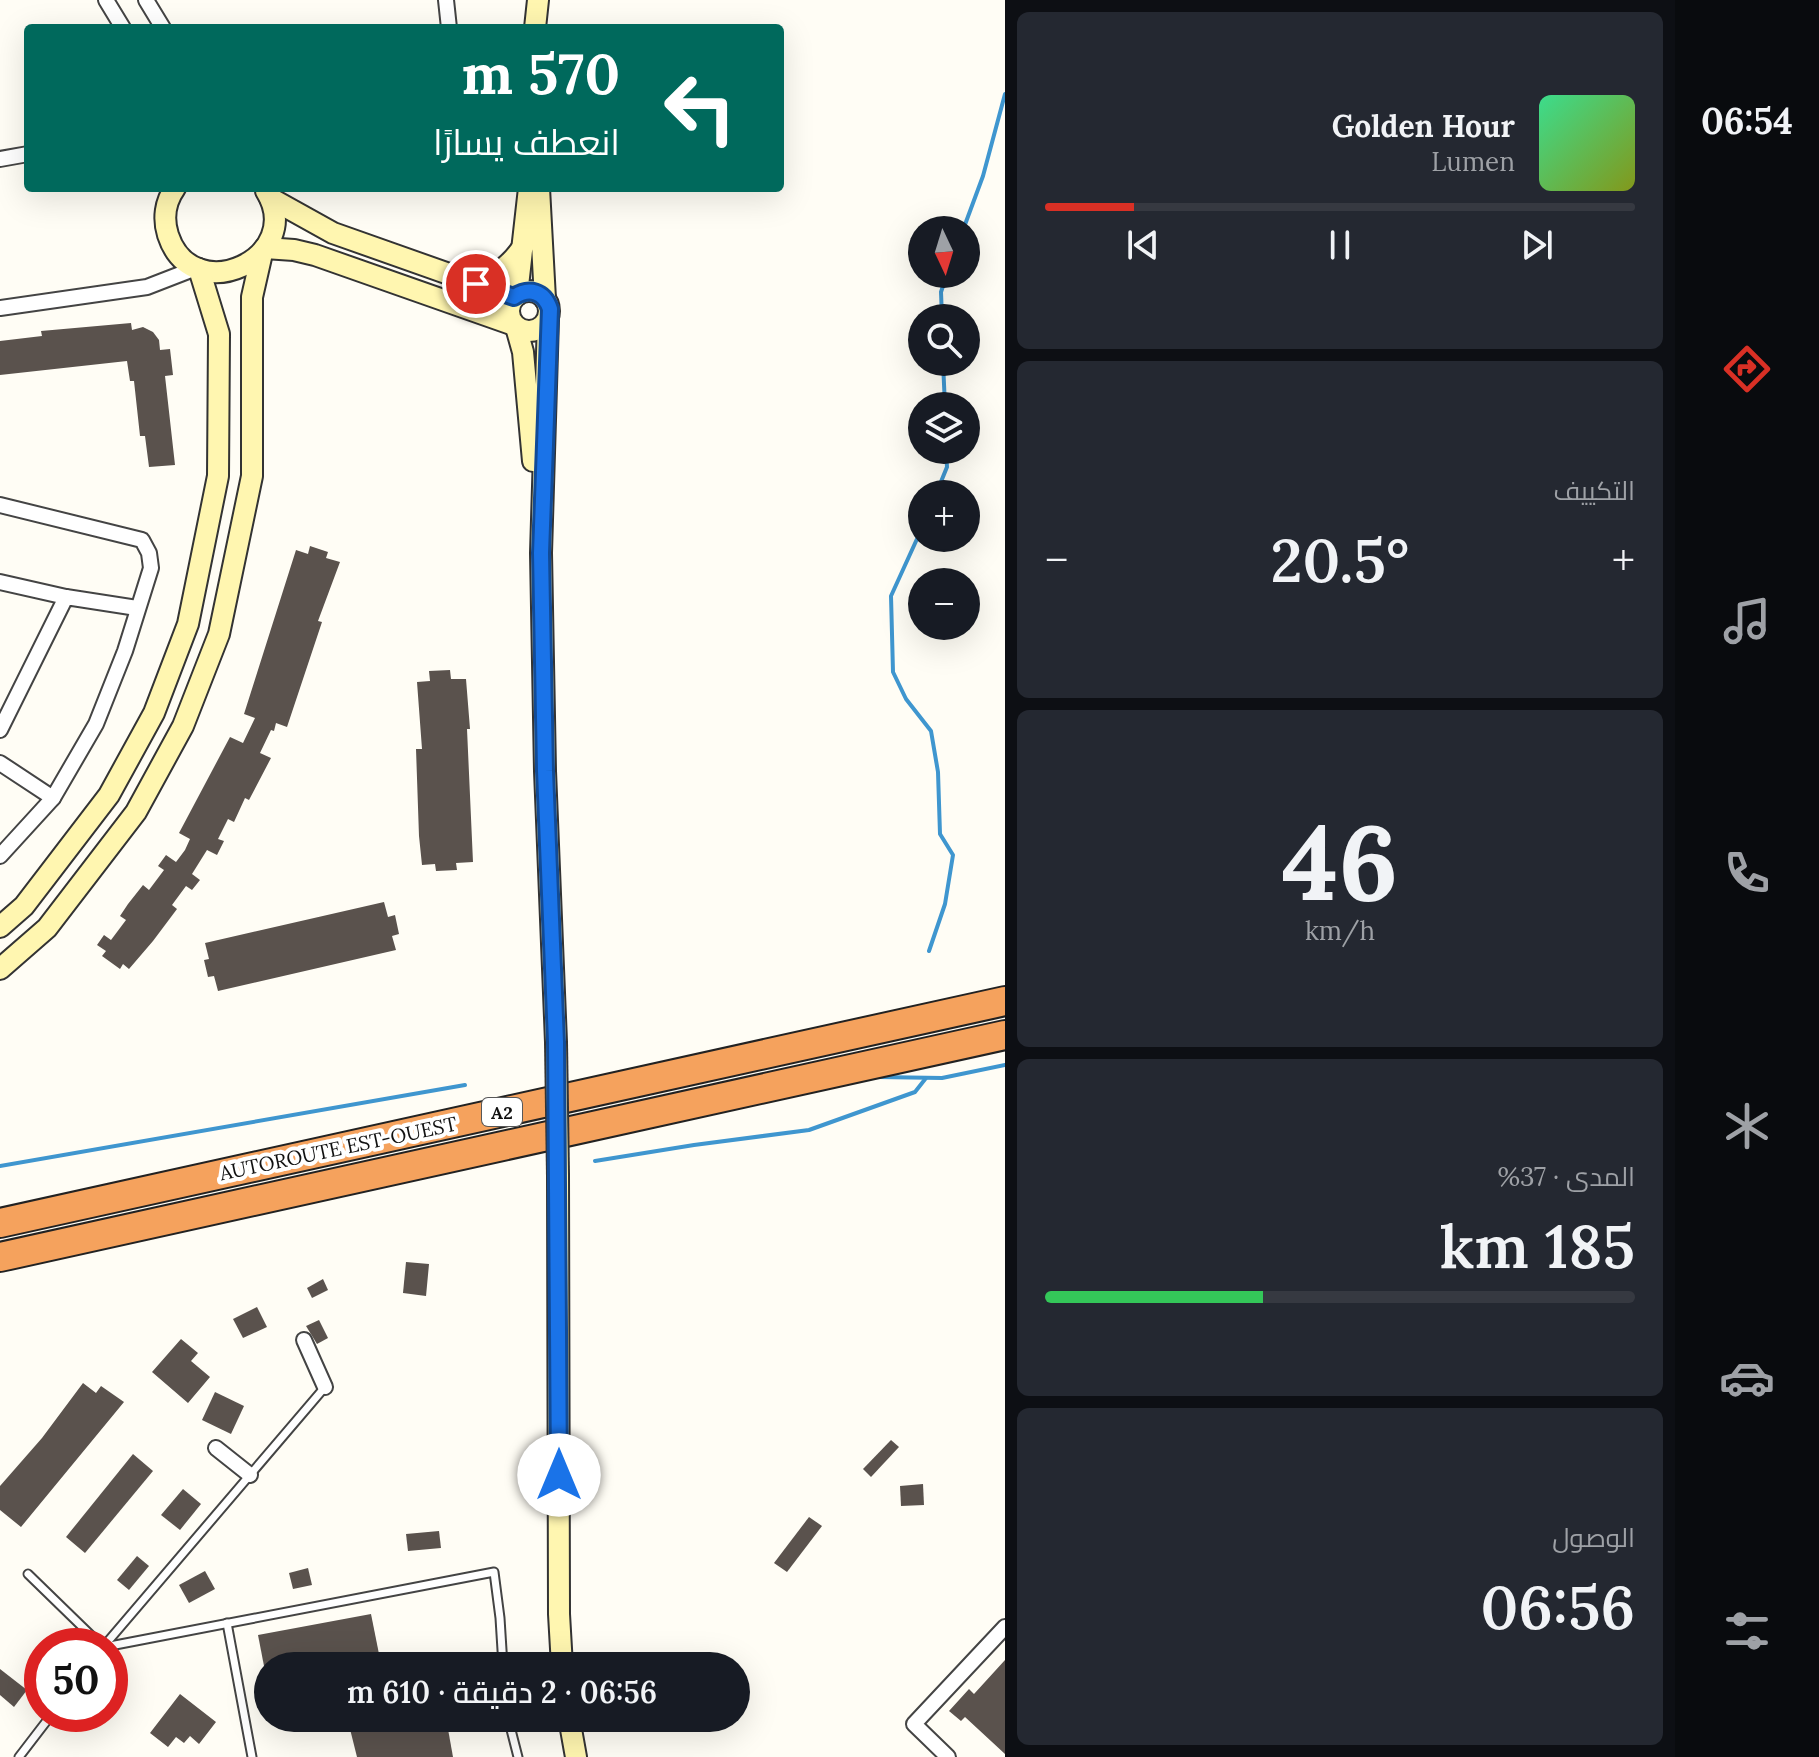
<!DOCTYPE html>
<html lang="ar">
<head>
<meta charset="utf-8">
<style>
  :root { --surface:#171b24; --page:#242831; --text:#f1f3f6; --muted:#9ea1a6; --line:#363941; --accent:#d93025 }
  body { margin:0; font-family:Lora,Cairo,serif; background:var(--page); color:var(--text); direction:rtl; height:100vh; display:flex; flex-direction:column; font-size:30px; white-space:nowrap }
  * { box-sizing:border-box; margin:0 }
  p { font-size:26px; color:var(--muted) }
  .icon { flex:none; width:44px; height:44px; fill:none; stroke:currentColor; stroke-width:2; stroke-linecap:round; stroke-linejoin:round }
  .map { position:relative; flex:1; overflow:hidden; direction:ltr }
  .side { display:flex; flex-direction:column; gap:12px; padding:12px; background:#0d0f14; width:670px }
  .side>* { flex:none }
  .banner { position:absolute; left:24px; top:24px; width:760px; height:168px; border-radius:8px; box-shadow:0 8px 32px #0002; direction:rtl; background:#00695c; color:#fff; overflow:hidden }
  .needle { width:52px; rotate:176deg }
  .tools { position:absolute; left:908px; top:216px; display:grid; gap:16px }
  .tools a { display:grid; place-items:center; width:72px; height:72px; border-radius:50%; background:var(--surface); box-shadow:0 8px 32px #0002; font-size:40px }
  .speed { position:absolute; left:24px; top:1628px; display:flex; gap:16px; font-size:40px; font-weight:700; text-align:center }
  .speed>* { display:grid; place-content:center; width:104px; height:104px; border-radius:50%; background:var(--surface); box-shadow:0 8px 32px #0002; line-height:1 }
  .speed .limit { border:12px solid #d22; background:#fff; color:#111 }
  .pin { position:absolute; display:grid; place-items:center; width:68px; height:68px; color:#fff; margin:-34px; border:4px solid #fff; border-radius:50%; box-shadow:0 2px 8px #0007 }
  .me { position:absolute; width:88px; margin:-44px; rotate:0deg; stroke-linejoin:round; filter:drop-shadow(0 0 6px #0008) }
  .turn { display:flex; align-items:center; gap:28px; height:168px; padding:0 32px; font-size:36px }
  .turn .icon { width:104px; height:104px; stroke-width:2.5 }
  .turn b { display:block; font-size:56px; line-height:68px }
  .big { font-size:60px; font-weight:600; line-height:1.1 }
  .side .card { flex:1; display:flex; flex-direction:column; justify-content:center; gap:12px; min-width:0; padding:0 28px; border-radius:12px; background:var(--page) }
  .side .dial { align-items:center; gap:0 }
  .dial b { font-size:104px; line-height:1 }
  .song { display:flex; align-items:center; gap:24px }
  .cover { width:96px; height:96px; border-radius:12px; background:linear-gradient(135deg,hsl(150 70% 55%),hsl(70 70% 35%)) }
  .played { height:8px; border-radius:4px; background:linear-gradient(90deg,var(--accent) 15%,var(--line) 15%) }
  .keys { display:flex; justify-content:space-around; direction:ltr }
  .heat { display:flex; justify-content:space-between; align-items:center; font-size:44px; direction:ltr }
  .charge { height:12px; border-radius:6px; background:linear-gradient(90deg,#34c759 37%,var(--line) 0) }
  .trip { position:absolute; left:254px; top:1652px; width:496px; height:80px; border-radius:40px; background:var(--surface); box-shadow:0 8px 32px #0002; font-weight:600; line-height:80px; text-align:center; direction:rtl }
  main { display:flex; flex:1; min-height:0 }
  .tab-bar { display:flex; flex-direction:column; width:144px; justify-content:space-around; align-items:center; background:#090b0e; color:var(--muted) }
  .tab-bar .icon { width:56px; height:56px }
  .tab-bar .active { color:var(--accent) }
  .tab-bar b { font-size:36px; color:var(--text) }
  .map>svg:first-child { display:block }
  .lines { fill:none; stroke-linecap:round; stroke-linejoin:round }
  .stream { stroke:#3f96cf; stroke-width:4 }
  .building { fill:#5a524d }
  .service-casing { stroke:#444; stroke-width:11 }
  .minor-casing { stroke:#444; stroke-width:18 }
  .secondary-casing { stroke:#333; stroke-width:24 }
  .motorway-casing { stroke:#222; stroke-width:32 }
  .service { stroke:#fff; stroke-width:7 }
  .minor { stroke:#fff; stroke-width:14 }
  .secondary { stroke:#fff6b0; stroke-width:20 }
  .motorway { stroke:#f5a25d; stroke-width:28 }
  .secondary-bridge-casing { stroke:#333; stroke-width:24; stroke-linecap:butt }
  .secondary-bridge { stroke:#fff6b0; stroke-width:20 }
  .route-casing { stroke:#114b97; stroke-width:20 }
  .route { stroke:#1a73e8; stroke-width:14 }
  .labels { text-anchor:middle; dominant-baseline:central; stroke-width:8; stroke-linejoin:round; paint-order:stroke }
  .shield { fill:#fff; stroke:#585858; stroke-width:2 }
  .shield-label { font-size:18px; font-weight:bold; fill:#111 }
  .street-label { font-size:20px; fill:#111; stroke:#fff }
</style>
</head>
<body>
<main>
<nav class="tab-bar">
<b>06:54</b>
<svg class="icon active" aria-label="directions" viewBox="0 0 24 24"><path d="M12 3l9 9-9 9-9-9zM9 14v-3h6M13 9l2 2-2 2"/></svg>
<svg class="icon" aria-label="music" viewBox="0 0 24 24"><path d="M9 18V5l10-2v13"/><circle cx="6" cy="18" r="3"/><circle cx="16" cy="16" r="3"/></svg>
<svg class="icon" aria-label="phone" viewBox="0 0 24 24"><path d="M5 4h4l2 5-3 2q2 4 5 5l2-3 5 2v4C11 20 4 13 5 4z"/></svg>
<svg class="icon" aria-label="climate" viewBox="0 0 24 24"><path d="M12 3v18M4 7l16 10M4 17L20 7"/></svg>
<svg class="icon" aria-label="car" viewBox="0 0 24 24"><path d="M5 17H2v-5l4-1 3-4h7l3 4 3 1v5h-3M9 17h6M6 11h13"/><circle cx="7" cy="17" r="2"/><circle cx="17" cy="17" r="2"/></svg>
<svg class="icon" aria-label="filters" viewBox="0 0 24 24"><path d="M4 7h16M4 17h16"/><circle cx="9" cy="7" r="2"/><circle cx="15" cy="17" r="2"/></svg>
</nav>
<section class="side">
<div class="card">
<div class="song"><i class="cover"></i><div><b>Golden Hour</b><p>Lumen</p></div></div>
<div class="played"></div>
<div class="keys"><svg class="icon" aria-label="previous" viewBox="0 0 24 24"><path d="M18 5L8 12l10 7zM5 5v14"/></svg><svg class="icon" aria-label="pause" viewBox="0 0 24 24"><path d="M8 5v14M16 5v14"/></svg><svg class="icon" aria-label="next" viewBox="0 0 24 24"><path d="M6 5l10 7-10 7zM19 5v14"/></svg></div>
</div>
<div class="card"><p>التكييف</p>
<div class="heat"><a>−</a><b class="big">20.5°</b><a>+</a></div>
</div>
<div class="card dial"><b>46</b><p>km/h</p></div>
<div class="card"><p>المدى · 37%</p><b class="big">185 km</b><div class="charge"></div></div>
<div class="card"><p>الوصول</p><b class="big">06:56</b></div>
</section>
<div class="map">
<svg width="1005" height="1757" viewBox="0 0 1005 1757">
  <rect width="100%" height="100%" fill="#fffdf5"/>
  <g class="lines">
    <g class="stream">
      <path d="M963,230L983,176L1005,94"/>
      <path d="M942,318L941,292L947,274"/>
      <path d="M943,362L945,406"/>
      <path d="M936,494L947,467L946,450"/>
      <path d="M922,528L891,596L893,672L906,699L931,731L938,772L940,834L953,855L945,904L929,951"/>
      <path d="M878,1077L942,1078L1005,1065"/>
      <path d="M595,1161L694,1145L809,1130L915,1092L926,1078"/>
      <path d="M0,1166L465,1085"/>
    </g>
  </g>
  <g class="building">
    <path d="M131,323L132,330L143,327L153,332L159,340L160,350L170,349L173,375L165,376L175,465L149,467L145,436H140L134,381H130L127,361L0,375V341L42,336L41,331Z"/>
    <path d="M310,546L328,552L326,558L340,562L318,621L322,622L287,727L276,723L274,731L271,730L260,753L271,758L249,800L245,798L234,822L228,819L218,839L224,841L217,855L207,850L192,874L200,880L192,890L186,886L172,905L177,909L153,941L129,969L123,964L120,969L102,956L106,951L97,945L104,935L111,940L126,920L120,916L128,904L143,885L149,890L164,870L158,866L166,855L176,862L185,850L190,839L179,833L230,737L243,743L255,718L244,714L296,550L308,554Z"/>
    <path d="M450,670L451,679H466L470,729H467L473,862L456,863L457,870L436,871L435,864L422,865L419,836L416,749H422L417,682L430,681L429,671Z"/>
    <path d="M384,902L388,917L395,915L399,934L392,936L396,950L218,991L214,976L208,977L204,960L209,959L205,943Z"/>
    <path d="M406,1262L429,1264L426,1296L403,1293Z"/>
    <path d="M323,1279L328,1290L312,1298L307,1288Z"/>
    <path d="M257,1307L267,1327L243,1338L233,1319Z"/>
    <path d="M319,1320L328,1338L317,1344L306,1326Z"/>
    <path d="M181,1339L198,1353L191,1361L210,1377L188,1403L152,1372Z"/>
    <path d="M83,1383L96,1393L101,1386L124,1402L21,1527L0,1510V1486L42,1438Z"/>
    <path d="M215,1392L244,1406L231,1434L202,1420Z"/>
    <path d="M891,1440L899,1447L871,1477L863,1469Z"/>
    <path d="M133,1454L153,1471L85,1553L66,1537Z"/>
    <path d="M923,1484L924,1505L901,1506L900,1486Z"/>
    <path d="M183,1489L201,1504L180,1530L161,1515Z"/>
    <path d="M809,1517L822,1526L787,1572L774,1563Z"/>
    <path d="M439,1531L441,1548L408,1551L406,1534Z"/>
    <path d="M137,1556L149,1566L129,1590L117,1580Z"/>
    <path d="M308,1568L312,1585L293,1589L289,1573Z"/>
    <path d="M205,1571L215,1589L189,1603L179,1585Z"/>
    <path d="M371,1614L379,1654L315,1666H264L258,1635Z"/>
    <path d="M1005,1660V1754L965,1717L961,1721L949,1711L969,1689L974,1694Z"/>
    <path d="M0,1669L27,1690L14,1707L0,1695Z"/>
    <path d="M180,1694L216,1722L199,1744L190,1736L184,1743L176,1737L168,1747L150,1733Z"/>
    <path d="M359,1718H446L453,1757H357L348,1721Z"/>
  </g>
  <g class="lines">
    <g class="service-casing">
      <g id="service">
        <path d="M28,1574L102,1646"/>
        <path d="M227,1623L252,1757"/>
        <path d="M104,1646L325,1387"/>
        <path d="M110,1646L494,1572L500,1618L503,1666"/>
        <path d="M508,1718L518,1757"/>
        <path d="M19,1757L52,1714"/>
      </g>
    </g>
    <g class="minor-casing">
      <g id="minor">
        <path d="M106,0L123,28"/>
        <path d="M146,0L163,28"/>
        <path d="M446,0L449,28"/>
        <path d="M0,159L28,154"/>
        <path d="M0,308L147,287L196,268"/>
        <path d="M0,505L142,540L149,553L151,568L125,651L96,724L53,798L0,856"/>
        <path d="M0,582L66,597"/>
        <path d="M0,730L66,597L137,608"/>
        <path d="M0,763L53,798"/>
        <path d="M304,1340L325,1387"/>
        <path d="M216,1448L250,1475"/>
        <path d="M948,1757L914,1724L1005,1627"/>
      </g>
    </g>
    <g class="secondary-casing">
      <g id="secondary">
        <path d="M535,28L538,0"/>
        <path d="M175,188C165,202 163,219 168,235C193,311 307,257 266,191"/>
        <path d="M539,188L545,299"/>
        <path d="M270,198L333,233L514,297"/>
        <path d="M265,248L294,250L315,255L514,325"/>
        <path d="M476,284C497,276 512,264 524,245"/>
        <circle cx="529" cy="311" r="20"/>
        <path d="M517,295L529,188"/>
        <path d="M548,320L541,553L545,771L556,1042"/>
        <path d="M516,327L523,352L533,461"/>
        <path d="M0,927L24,906L109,795L154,713L188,624L218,476L219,334L199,269"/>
        <path d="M0,969L47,928L136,812L183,726L219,634L252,476V297L262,253"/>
        <path d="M558,1176L559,1614L562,1666"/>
        <path d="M569,1718L576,1757"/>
      </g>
    </g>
    <g class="motorway-casing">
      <g id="motorway">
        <path d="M0,1223L1005,1001"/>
        <path d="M0,1257L1005,1035"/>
      </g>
    </g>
    <use href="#service" class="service"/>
    <use href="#minor" class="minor"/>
    <use href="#secondary" class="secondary"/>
    <use href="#motorway" class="motorway"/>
    <g class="secondary-bridge-casing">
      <path id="secondary-bridge" d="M556,1042L558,1176"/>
    </g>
    <use href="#secondary-bridge" class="secondary-bridge"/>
  </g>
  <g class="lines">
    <g class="route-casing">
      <path id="route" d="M476,284L514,297C529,287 544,291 550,309L541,553L545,771L556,1042L559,1475"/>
    </g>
    <use href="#route" class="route"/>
  </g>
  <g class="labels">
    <rect class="shield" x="482" y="1098" width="40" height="28" rx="6"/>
    <g class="shield-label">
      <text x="502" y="1112">A2</text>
    </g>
    <g class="street-label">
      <text transform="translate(338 1148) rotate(-12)">AUTOROUTE EST-OUEST</text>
    </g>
  </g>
</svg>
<div class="tools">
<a><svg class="needle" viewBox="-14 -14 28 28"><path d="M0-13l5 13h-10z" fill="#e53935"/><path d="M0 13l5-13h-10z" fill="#9ea1a6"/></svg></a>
<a><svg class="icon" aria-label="search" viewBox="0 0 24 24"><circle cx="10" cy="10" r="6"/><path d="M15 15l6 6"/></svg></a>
<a><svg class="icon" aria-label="layers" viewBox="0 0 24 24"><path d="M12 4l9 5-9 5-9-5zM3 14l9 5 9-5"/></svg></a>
<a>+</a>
<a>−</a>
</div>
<div class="speed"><div class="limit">50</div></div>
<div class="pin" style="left:476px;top:284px;background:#d93025"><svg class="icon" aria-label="arrive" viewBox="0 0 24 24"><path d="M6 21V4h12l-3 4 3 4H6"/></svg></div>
<svg class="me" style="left:559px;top:1475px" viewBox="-20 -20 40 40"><circle r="19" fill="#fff"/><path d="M0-13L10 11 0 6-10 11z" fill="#1a73e8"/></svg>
<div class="trip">06:56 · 2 دقيقة · 610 m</div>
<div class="banner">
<div class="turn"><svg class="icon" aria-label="left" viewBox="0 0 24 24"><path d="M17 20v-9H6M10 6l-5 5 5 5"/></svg><div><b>570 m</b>انعطف يسارًا</div></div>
</div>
</div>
</main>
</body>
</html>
